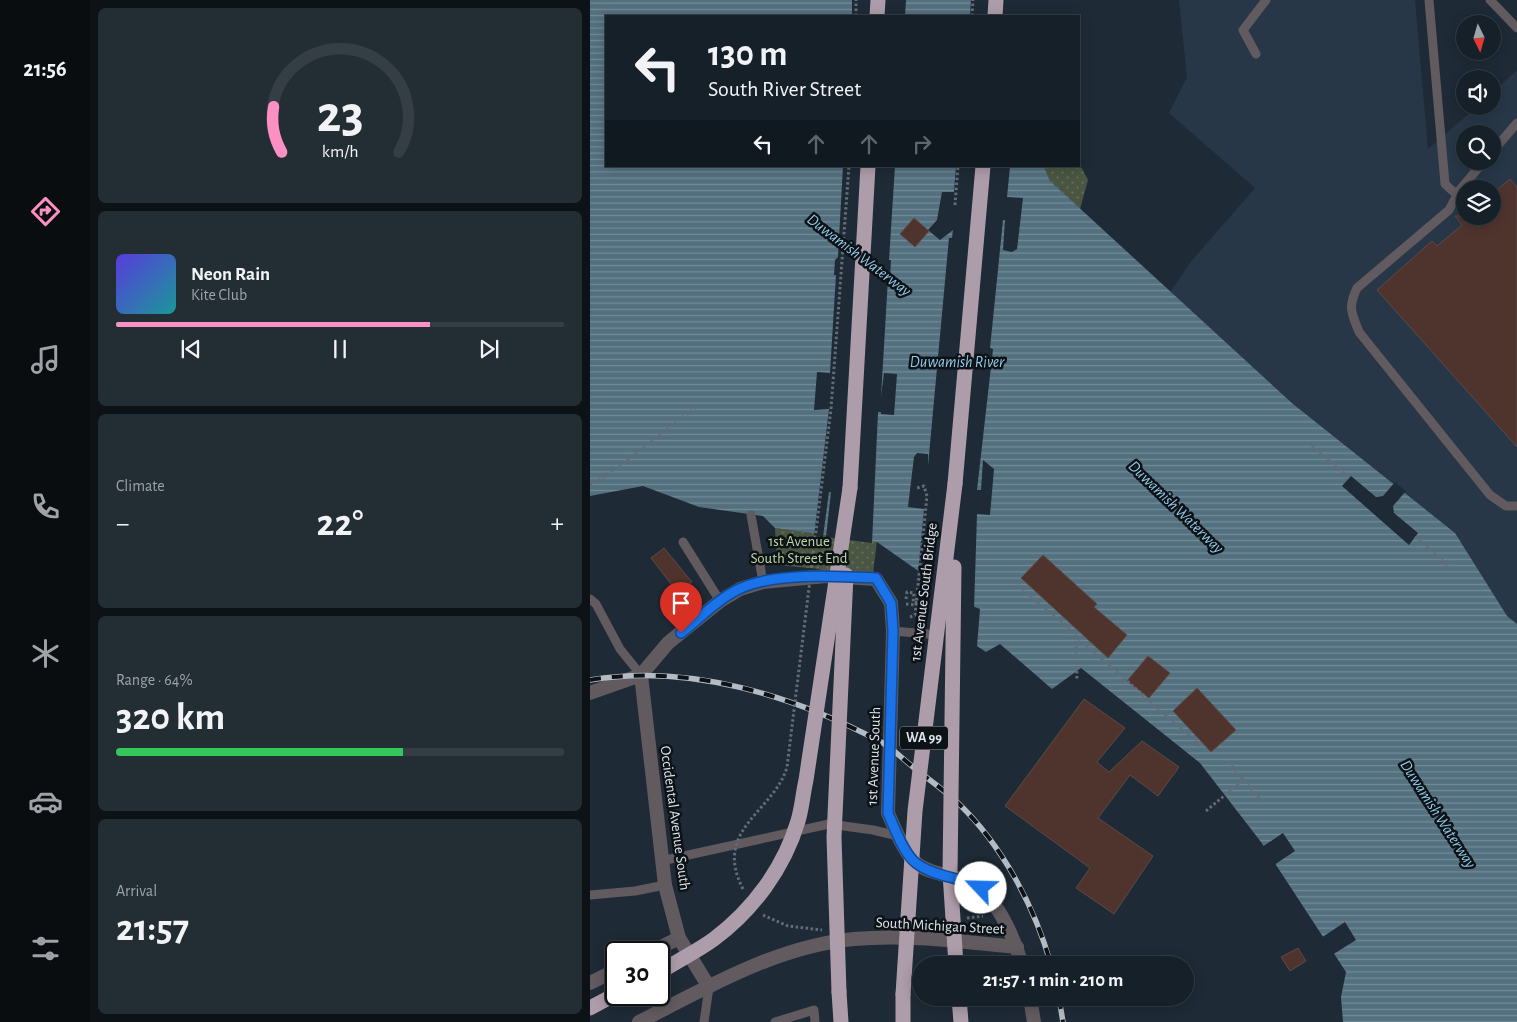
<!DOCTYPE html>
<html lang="en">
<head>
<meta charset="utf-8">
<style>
  :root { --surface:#162028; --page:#232d34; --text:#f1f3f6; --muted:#9ea3a8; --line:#353e45; --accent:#fc8fc3 }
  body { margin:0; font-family:"Alegreya Sans",sans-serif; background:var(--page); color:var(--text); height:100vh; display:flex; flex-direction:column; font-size:19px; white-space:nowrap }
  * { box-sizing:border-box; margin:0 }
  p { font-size:16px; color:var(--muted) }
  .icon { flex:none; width:28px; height:28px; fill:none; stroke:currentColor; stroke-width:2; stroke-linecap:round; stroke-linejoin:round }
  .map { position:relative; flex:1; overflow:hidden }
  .side { display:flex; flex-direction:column; gap:8px; padding:8px; background:#0c1216; width:500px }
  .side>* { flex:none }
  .hud { position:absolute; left:15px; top:15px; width:475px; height:152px; border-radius:0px; box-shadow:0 2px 12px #0003,0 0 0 1px var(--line); background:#162028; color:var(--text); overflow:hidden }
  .needle { width:32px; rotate:175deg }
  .controls { position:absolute; left:866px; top:15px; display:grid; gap:10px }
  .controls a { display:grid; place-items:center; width:45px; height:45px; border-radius:50%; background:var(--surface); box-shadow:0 2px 12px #0003,0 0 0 1px var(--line); font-size:25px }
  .speed { position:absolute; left:15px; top:941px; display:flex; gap:10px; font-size:25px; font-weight:700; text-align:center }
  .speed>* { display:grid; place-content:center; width:65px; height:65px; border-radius:50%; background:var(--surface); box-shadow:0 2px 12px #0003,0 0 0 1px var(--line); line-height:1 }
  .speed .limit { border:2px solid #111; border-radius:8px; background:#fff; color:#111 }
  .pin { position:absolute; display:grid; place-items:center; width:42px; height:42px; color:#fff; margin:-51px -21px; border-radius:50% 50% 50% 0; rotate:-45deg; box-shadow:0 0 5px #0007 }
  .pin .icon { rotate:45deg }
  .me { position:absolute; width:55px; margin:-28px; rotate:294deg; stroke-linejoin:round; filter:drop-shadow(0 0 4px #0008) }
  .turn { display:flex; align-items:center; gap:18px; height:105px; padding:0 20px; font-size:22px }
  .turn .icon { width:65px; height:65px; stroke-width:2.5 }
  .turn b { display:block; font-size:35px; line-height:42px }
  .lanes { display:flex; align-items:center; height:48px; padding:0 20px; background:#0003; justify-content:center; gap:25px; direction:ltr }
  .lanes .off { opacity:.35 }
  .big { font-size:38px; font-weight:600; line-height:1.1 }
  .side .widget { flex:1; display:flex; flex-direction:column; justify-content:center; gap:8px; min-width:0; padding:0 18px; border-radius:8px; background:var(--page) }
  .side .dial { align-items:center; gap:0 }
  .dial svg { height:130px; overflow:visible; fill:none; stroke:var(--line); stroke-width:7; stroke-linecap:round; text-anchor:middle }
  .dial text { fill:var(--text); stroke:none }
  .song { display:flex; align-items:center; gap:15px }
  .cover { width:60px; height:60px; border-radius:8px; background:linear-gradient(135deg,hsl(250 70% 55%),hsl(180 70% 35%)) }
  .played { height:5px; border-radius:2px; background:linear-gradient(90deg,var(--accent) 70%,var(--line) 70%) }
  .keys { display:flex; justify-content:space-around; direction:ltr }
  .heat { display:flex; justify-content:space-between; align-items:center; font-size:28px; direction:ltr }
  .charge { height:8px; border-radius:4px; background:linear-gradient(90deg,#34c759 64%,var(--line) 0) }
  .trip { position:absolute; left:322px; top:956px; width:282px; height:50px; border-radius:25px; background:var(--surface); box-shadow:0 2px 12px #0003,0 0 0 1px var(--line); font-weight:600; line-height:50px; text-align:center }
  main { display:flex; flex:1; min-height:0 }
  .menu { display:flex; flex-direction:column; width:90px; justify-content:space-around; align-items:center; background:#090d10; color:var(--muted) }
  .menu .icon { width:35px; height:35px }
  .menu .selected { color:var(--accent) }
  .menu b { font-size:22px; color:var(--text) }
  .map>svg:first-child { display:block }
  .built { fill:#273747; fill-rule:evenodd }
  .park { fill:url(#park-dots) }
  .water { fill:url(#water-rules) }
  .pier { fill:#1e2a36 }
  .building { fill:#4f342e; stroke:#5d4a46 }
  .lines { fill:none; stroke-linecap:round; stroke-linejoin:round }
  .path { stroke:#626d77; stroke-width:3; stroke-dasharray:2.5 2.5; stroke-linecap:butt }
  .service { stroke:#615a5f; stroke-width:9 }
  .minor { stroke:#615a5f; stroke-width:14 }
  .motorway { stroke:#ad9ca9; stroke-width:15 }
  .rail-casing { stroke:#b3bcc4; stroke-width:5.5 }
  .rail { stroke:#0d1217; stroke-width:4; stroke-dasharray:11; stroke-linecap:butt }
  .path-bridge { stroke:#626d77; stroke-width:3; stroke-dasharray:2.5 2.5; stroke-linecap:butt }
  .motorway-bridge { stroke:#ad9ca9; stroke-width:15 }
  .route-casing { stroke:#114b97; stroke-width:12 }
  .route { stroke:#1a73e8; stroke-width:9 }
  .labels { text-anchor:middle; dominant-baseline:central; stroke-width:5; stroke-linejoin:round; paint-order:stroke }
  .shield { fill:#0d1217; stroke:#9ea5ab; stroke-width:1 }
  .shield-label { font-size:14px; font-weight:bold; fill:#dce4eb }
  .park-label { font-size:15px; fill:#bdd8a7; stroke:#0d1217 }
  .street-label { font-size:15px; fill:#dce4eb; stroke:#0d1217 }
  .water-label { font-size:16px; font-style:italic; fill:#92cae7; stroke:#0d1217 }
</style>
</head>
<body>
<main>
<nav class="menu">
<b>21:56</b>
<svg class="icon selected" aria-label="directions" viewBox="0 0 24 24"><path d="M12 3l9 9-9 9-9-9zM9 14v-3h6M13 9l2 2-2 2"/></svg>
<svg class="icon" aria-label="music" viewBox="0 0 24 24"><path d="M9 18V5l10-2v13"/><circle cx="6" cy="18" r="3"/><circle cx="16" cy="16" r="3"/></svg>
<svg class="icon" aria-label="phone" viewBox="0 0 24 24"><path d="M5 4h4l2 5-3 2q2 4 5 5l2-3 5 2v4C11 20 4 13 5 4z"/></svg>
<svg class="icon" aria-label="climate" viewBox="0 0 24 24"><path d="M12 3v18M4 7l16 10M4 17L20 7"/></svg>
<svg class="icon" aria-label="car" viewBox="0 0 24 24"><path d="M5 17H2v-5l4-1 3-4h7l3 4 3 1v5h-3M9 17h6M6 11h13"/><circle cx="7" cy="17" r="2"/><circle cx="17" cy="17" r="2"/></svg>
<svg class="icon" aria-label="filters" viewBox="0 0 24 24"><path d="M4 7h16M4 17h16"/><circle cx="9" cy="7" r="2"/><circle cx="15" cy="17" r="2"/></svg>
</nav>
<section class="side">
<div class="widget dial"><svg viewBox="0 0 100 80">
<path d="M14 69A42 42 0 1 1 86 69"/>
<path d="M14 69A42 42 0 0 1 9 41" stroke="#fc8fc3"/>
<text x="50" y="56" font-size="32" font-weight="700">23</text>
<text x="50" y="72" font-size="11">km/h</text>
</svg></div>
<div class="widget">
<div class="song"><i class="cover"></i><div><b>Neon Rain</b><p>Kite Club</p></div></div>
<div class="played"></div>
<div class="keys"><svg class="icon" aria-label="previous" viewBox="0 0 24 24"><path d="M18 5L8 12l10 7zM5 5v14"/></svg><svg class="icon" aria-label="pause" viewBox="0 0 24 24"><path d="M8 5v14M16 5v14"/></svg><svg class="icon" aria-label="next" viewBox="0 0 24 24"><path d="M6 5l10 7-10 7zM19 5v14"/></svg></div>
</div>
<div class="widget"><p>Climate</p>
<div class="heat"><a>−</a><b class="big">22°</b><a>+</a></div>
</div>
<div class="widget"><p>Range · 64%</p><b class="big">320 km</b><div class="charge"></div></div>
<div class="widget"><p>Arrival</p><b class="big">21:57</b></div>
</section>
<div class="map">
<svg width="927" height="1022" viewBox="0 0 927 1022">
  <defs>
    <pattern id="park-dots" width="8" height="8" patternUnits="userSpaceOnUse" patternTransform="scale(1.25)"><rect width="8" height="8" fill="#4a5641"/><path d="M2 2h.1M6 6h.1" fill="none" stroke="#646e5d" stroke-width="1.8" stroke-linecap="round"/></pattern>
    <pattern id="water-rules" width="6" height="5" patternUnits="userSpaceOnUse" patternTransform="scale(1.25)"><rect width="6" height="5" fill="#53707f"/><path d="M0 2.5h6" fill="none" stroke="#738b97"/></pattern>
  </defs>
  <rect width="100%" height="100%" fill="#1e2a36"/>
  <path class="built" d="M589,0H825L838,149L888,106H902L903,92L927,70V624L917,616L703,404L580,292L603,259L665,188L579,113L597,77ZM875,134H902V161H875ZM875,189H902V216H875Z"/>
  <g class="park">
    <path d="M489,163L498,180L490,209L460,181L454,166H489Z"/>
    <path d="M185,528L287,541L283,574L187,565Z"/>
  </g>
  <path class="water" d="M0,0H417V16H16V166H454L460,181L703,404L865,533L917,616L927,624V1022H753L751,997L756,972L671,842L610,763L491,668L462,689L410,644L396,652L387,646L390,609L374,603L287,542L185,528L173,516L109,507L53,486L0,496Z"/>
  <g class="pier">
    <path d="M262,0H316L315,16H262Z"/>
    <path d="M381,0H420L419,16H380Z"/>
    <path d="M253,166H305L299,260H301L300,278H298L291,397L294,373L307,374L304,415L291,414V412H288L282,543L236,537L241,492H239L233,537L224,536L239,409L224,410L227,372L240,373L246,275H244L245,260L248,257Z"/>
    <path d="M366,166H420L417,197L433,198L427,249L422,252L413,250L415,220H413L400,348L403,349L387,490H391L393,460L404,469L400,515L387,514L384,609L373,605L328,573L334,509L318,507L324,457L327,453L338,454V466L359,238H362L363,230L350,240L338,230L347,220L352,192H364Z"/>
    <path d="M761,476L786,497L793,496L805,482L816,491L803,506L804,513L828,533L819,545L752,486Z"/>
    <path d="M693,833L705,851L684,865L672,847Z"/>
    <path d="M755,922L766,940L742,955L731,938Z"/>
  </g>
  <g class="building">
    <path d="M920,179L927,187V447L787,290L842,241L847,246L872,225L865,216H902V194Z"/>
    <path d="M324,218L339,231L325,247L310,234Z"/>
    <path d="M74,548L102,582L88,593L61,558Z"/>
    <path d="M453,555L507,604L504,607L537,635L518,658L431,578Z"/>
    <path d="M558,656L580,673L559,698L537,681Z"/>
    <path d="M607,688L646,730L621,752L583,711Z"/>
    <path d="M494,699L535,728L507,762L519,772L552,741L589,767L568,796L540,775L508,818L563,856L524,914L486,888L500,868L415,806Z"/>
    <path d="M708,948L716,961L700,971L691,957Z"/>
  </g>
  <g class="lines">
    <g class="path">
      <path d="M266,16V0"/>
      <path d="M382,16L383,0"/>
      <path d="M365,205L368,166"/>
      <path d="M241,409L259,166"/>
      <path d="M722,446L759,478"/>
      <path d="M0,486L35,462L109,405"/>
      <path d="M825,537L862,569"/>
      <path d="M425,582L613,748"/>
      <path d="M316,599L317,592L324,593L323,602L334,604"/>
      <path d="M316,604L326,605"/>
      <path d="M486,636L487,681"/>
      <path d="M638,762L672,801"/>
      <path d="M616,811L653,780"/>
      <path d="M377,918L393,916"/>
    </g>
    <g class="service">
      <path d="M839,0L855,184L867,195"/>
      <path d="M900,0L927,28"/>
      <path d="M666,54L653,30L676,0"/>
      <path d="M902,152L927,123"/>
      <path d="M894,161L869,191L859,210L767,288C758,307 761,312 769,332L900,495L916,506H927"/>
      <path d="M161,515L173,582"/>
      <path d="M93,542L130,601"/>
      <path d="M0,599L6,604L30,649L51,675"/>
      <path d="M303,631L338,634"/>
      <path d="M71,861L239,824L283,830L308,836"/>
      <path d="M0,895L45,891L75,885"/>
      <path d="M114,1022L119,987"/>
      <path d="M185,1022L224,1010L225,1022"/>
    </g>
    <g class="minor">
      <path d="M51,675L75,885L89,938L119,987"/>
      <path d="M0,693L51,675L78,643L130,601L150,589L173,582L236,576L286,579L301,603L303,631L298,813C304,827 314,853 326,863C339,874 361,875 377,881C405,892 424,937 432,965"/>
      <path d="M61,952L89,938"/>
      <path d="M0,983L26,970"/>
      <path d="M440,998L444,1022"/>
      <path d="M49,1022C116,988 187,946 264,939C318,934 373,942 427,947"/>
    </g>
    <g class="motorway">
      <path d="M287,16L288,0"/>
      <path d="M405,16L406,0"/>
      <path d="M365,484L393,166"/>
      <path d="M260,488L278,166"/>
      <path d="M249,992L251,1022"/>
      <path d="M369,998L371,1022"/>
      <path d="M0,1008L26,994"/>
      <path d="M313,1022V994"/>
    </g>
    <g class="rail-casing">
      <g id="rail">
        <path d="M0,680C99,663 204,696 291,742C302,748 313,759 323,767C338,779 354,790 368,803C412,845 445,907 461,965"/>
        <path d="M469,998L473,1022"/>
      </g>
    </g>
    <use href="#rail" class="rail"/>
    <g class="path-bridge">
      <path d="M320,617L325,615L337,496L334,486L327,488"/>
      <path d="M153,889C122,829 184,812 197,767L241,409"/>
      <path d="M173,915L198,926L232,930"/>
    </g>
    <g class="motorway-bridge">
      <path d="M364,567L360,873L366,965"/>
      <path d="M75,969C91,959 109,950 124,939C163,910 194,868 208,821C212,808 213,793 216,780L260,488"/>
      <path d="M249,992L244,837L256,575"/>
      <path d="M313,994L325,811L365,484"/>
    </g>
  </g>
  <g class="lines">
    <g class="route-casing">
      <path id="route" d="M91,633C110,618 128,599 149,589C185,572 248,576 286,578L301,603L303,631L298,813C304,827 314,854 326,863C344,877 371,877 391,888"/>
    </g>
    <use href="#route" class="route"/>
  </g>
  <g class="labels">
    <rect class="shield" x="310" y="726.5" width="48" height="23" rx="4"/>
    <g class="shield-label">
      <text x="334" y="738">WA 99</text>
    </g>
    <g class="park-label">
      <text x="209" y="541">1st Avenue<tspan x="209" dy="17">South Street End</tspan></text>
    </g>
    <g class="street-label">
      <text transform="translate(334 592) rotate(-83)">1st Avenue South Bridge</text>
      <text transform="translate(284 756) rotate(-88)">1st Avenue South</text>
      <text transform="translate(85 818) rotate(82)">Occidental Avenue South</text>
      <text transform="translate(350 926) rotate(3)">South Michigan Street</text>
    </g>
    <g class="water-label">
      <text transform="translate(269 255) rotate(37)">Duwamish Waterway</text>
      <text x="367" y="362">Duwamish River</text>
      <text transform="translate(586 507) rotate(44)">Duwamish Waterway</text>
      <text transform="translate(848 814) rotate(57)">Duwamish Waterway</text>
    </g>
  </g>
</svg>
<div class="controls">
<a><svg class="needle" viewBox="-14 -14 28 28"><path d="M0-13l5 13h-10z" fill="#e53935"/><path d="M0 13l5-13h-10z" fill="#9ea3a8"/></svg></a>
<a><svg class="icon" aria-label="sound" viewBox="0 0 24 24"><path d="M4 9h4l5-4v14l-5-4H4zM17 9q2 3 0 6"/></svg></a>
<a><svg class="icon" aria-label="search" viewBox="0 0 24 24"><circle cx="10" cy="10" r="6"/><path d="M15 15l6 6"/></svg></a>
<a><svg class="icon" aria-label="layers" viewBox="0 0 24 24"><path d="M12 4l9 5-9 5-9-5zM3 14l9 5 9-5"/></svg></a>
</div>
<div class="speed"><div class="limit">30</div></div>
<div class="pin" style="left:91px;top:633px;background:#d93025"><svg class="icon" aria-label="arrive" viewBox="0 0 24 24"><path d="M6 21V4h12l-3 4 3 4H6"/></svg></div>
<svg class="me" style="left:391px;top:888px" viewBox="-20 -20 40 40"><circle r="19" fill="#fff"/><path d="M0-13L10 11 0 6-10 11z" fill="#1a73e8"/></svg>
<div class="trip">21:57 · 1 min · 210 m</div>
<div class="hud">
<div class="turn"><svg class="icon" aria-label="left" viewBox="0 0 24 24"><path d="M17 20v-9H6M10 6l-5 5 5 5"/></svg><div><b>130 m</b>South River Street</div></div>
<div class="lanes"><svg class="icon" aria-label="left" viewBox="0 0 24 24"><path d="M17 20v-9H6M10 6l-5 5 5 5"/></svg><svg class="icon off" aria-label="ahead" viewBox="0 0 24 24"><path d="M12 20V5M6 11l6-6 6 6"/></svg><svg class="icon off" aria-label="ahead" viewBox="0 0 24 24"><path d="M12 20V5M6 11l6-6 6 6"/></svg><svg class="icon off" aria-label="right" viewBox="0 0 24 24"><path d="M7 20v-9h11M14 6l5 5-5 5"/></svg></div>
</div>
</div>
</main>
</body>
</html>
